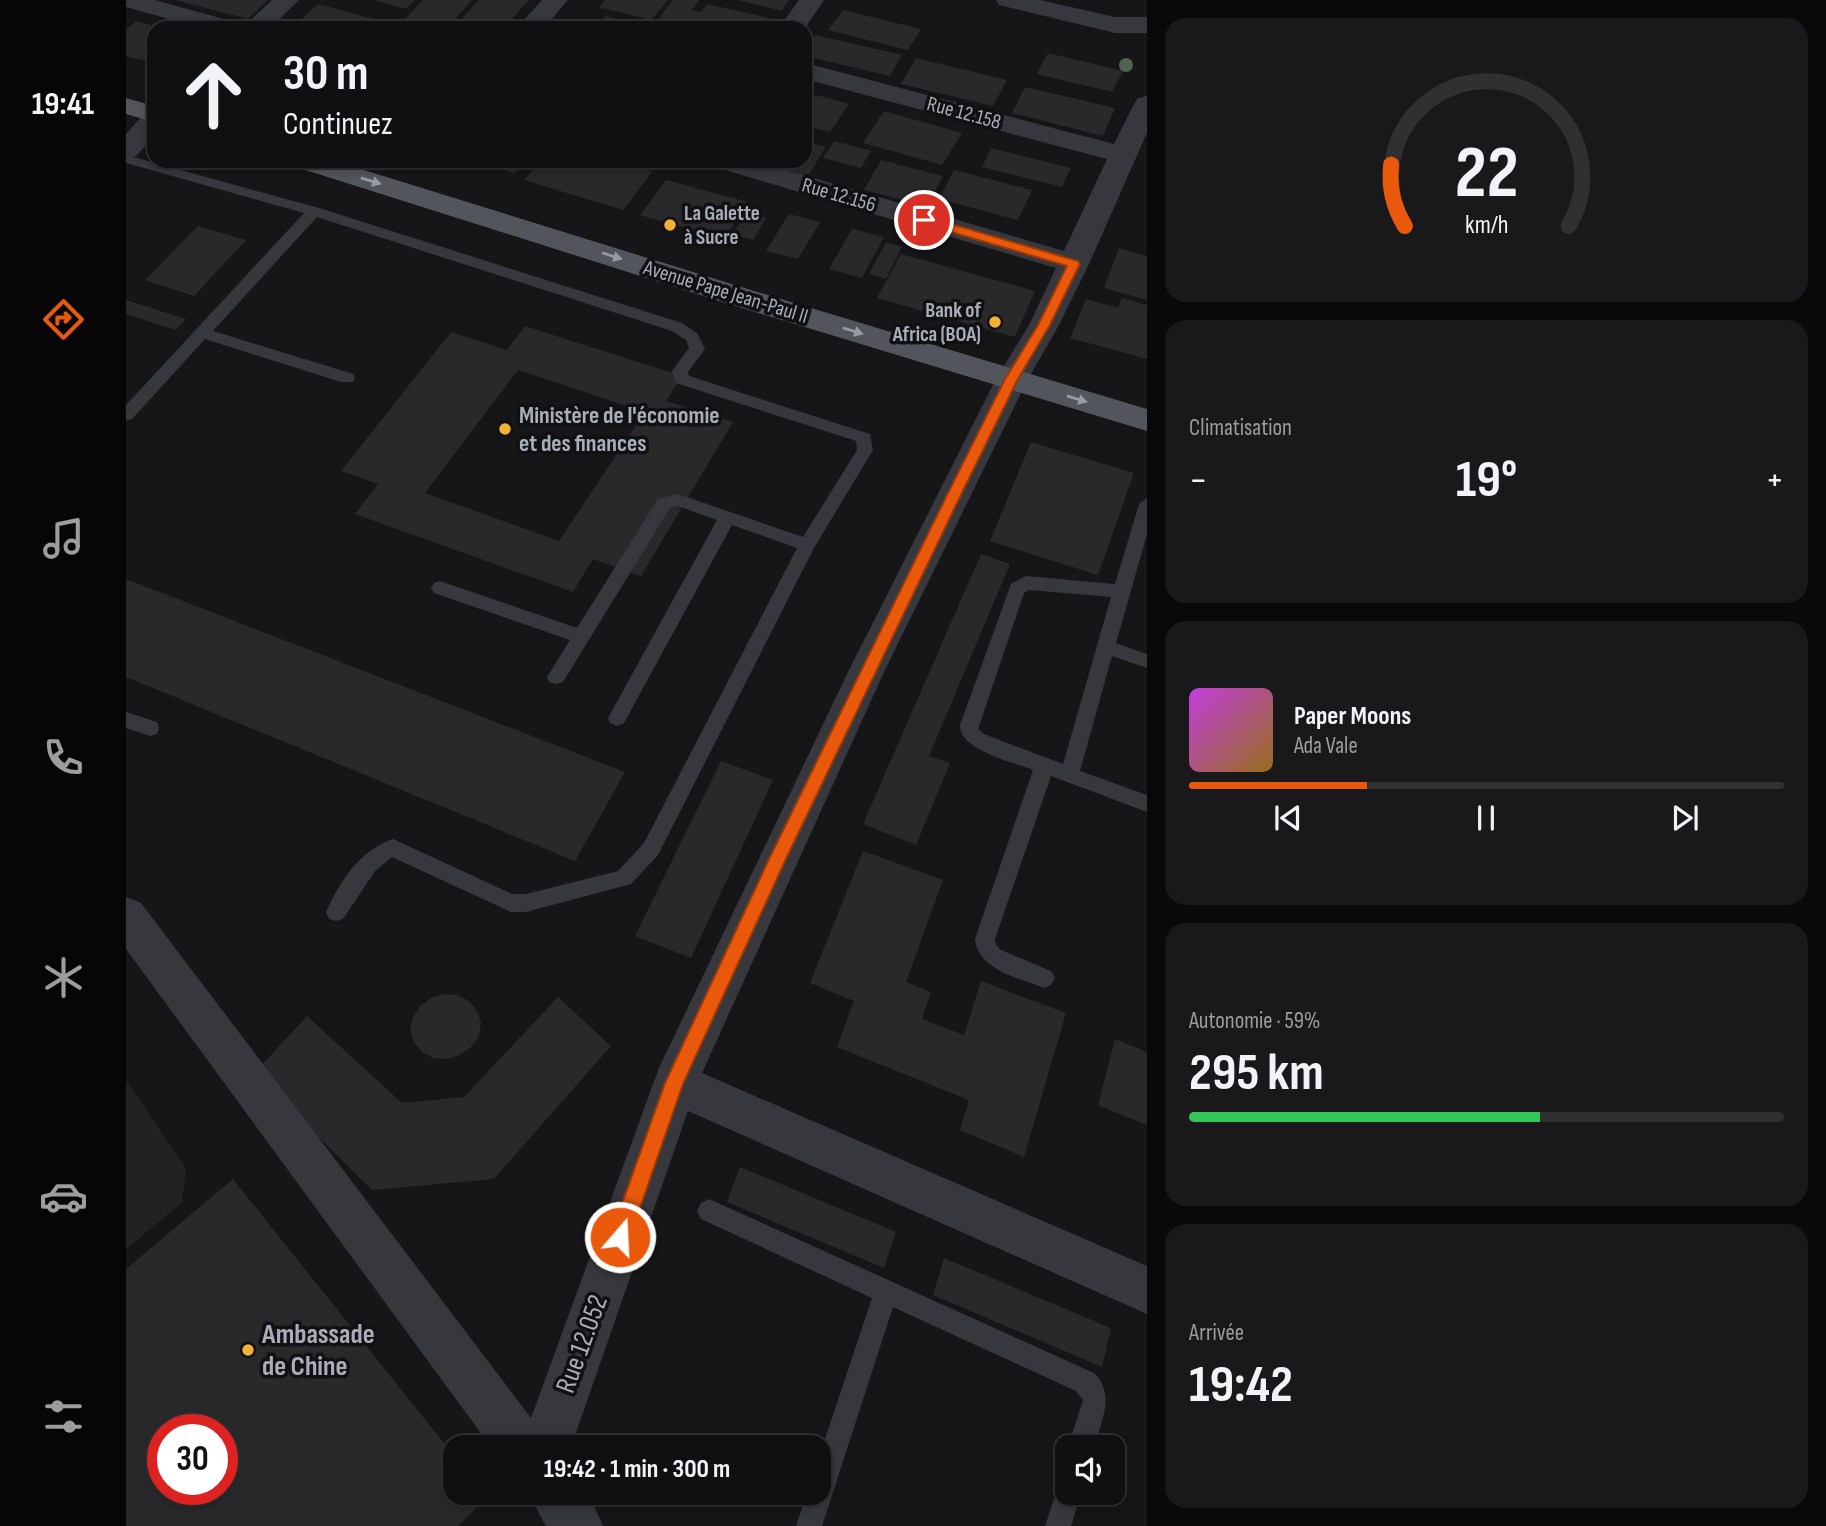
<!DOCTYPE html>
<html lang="fr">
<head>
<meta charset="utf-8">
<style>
  :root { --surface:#101012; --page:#19191b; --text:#f1f3f6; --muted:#9c9d9f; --line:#303032; --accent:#ea580c }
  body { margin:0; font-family:"Sofia Sans Condensed",sans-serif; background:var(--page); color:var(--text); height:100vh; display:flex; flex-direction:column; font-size:26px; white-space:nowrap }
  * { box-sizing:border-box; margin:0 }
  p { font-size:23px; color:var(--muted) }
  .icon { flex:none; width:38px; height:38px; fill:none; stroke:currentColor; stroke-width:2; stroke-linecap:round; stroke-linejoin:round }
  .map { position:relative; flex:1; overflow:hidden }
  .sheet { display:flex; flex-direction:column; gap:18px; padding:18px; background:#09090a; width:679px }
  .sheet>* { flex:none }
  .banner { position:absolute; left:21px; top:21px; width:665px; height:147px; border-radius:21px; box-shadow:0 4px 10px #0003,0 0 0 2px var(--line); background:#101012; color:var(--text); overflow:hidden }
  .fabs { position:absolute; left:929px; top:1435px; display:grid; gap:14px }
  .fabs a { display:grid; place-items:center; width:70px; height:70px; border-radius:14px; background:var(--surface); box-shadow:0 4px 10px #0003,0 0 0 2px var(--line); font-size:35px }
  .speed { position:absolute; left:21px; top:1414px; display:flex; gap:14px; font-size:35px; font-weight:700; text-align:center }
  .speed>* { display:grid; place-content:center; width:91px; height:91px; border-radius:50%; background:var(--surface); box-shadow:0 4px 10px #0003,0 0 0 2px var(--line); line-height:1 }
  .speed .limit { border:10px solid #d22; background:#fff; color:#111 }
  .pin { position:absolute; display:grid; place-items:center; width:60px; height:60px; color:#fff; margin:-30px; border:4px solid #fff; border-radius:50%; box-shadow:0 2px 7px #0007 }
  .me { position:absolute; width:77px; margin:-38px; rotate:19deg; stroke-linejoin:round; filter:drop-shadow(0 0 5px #0008) }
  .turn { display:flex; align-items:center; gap:24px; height:147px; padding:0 21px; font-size:32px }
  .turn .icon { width:91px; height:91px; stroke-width:2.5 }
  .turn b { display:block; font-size:49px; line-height:60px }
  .big { font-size:52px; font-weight:700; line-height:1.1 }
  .sheet .tile { flex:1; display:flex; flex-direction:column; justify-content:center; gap:10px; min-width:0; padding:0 24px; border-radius:21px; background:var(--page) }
  .sheet .dial { align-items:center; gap:0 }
  .dial svg { height:182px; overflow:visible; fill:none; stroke:var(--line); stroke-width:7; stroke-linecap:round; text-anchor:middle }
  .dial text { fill:var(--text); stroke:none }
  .song { display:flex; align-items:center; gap:21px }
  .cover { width:84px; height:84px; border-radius:10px; background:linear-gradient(135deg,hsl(290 70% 55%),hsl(40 70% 35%)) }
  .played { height:7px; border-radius:4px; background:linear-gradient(90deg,var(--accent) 30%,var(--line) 30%) }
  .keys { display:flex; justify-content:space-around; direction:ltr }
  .heat { display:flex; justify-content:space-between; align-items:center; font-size:38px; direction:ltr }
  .charge { height:10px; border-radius:5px; background:linear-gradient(90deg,#34c759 59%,var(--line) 0) }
  .trip { position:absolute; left:317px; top:1435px; width:388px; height:70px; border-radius:21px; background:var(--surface); box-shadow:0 4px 10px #0003,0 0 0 2px var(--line); font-weight:700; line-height:70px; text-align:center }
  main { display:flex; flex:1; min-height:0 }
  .menu { display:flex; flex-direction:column; width:126px; justify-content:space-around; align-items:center; background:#060607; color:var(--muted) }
  .menu .icon { width:49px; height:49px }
  .menu .active { color:var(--accent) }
  .menu b { font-size:32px; color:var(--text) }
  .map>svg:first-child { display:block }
  .built { fill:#222225 }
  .building { fill:#29292c; fill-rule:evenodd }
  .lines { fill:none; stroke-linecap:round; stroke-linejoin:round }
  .service { fill:#37383d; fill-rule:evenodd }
  .minor { fill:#37383d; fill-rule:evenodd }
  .primary { fill:#53555c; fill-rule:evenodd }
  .tree { fill:#506452 }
  .oneway { fill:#979ba6 }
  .route { fill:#ea580c; stroke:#983908; stroke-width:2 }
  .poi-dot { fill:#f2b134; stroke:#111113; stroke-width:2.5 }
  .labels { text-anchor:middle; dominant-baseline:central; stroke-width:7; stroke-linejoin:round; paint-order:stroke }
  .far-street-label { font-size:21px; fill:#a8adb8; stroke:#111113 }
  .far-poi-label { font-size:21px; font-weight:bold; fill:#a8adb8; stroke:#111113; text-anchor:start }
  .poi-label { font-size:24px; font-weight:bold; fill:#a8adb8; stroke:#111113; text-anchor:start }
  .near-poi-label { font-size:28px; font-weight:bold; fill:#a8adb8; stroke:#111113; text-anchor:start }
  .near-street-label { font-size:28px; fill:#a8adb8; stroke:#111113 }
</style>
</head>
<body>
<main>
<nav class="menu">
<b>19:41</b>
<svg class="icon active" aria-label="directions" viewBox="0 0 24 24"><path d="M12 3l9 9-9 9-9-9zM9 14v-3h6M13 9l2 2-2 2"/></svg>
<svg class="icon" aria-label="music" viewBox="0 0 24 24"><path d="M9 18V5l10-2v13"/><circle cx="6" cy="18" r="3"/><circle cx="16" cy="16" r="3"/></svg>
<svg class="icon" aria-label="phone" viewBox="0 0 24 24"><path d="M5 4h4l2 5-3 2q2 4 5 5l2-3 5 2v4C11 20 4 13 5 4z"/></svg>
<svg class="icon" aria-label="climate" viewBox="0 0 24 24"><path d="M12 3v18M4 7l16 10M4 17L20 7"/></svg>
<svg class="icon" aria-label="car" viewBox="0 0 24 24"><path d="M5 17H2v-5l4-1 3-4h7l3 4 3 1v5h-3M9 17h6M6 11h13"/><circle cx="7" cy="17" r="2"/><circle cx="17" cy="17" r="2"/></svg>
<svg class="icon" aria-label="filters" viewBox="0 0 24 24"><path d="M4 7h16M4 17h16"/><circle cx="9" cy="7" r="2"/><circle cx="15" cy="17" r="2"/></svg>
</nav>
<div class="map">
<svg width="1021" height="1526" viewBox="0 0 1021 1526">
  <rect width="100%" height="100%" fill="#161618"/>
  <path class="built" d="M0,1080L60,1168L56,1203L0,1249Z"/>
  <g class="building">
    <path d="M49,0H142L122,19Z"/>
    <path d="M247,0H289L280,9Z"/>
    <path d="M297,0H346L321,28H307L277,21Z"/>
    <path d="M353,0H403L378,28H327Z"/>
    <path d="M479,0H542L525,20L473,7Z"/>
    <path d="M547,0H573L566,10L575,12L581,4L644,18L637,28L526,27Z"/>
    <path d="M611,0H663L656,11Z"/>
    <path d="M192,4L259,22L252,28H166Z"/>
    <path d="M717,10L795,29L782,50L702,30Z"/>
    <path d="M479,16L510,23L506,28H469Z"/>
    <path d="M10,21L33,27L28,28V63L0,56V30Z"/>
    <path d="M689,35L776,55L764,76L679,56V50Z"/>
    <path d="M922,53L997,71L986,92L911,74Z"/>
    <path d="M790,58L881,80L867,106L775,84Z"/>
    <path d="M899,87L989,108L977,136L886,113Z"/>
    <path d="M690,95L723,104L704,132L679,126V99L685,101Z"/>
    <path d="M758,111L836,133L816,165L737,143Z"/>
    <path d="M679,141L700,147L682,176L627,161H679Z"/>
    <path d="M708,141L745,151L735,168L697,158Z"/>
    <path d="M865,148L945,168L936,187L856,167Z"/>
    <path d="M755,160L817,176L801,206L738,190Z"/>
    <path d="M349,161H400L389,173Z"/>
    <path d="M415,161H487L526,172L497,210L398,180Z"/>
    <path d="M828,170L906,190L892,220L813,199Z"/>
    <path d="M540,180L622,202L598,239L514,215Z"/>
    <path d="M620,213L640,218L627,240L607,234Z"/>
    <path d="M663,214L694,222L672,259L640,251Z"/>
    <path d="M72,226L120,240L68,296L19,280Z"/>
    <path d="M726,229L758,237L736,278L703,269Z"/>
    <path d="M760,242L776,247L760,279L743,274Z"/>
    <path d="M993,248L1021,256V300L978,288Z"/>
    <path d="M775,254L909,291L889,337L751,298Z"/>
    <path d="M996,298L1021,305V359L944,338L960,299L992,308Z"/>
    <path d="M0,300L60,319L50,330L0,314Z"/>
    <path d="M399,326L556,376L540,401L607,422L515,576L467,559L447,592L229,514L252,484L215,471L325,332L381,350ZM392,370L519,412L433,541L299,493Z"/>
    <path d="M905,442L1008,473L972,575L864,541Z"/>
    <path d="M855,554L884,564L803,756L824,763L790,845L737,824Z"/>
    <path d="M0,579L499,772L449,861L0,677Z"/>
    <path d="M595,761L647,780L565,958L509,936Z"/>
    <path d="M737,851L817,880L780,982L805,992L796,1019L838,1035L855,981L940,1013L898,1157L834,1130L843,1100L711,1047L728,1001L684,983Z"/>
    <path d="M318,994L331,995L343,1001L351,1011L355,1023L353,1036L345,1047L334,1055L321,1059L307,1058L296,1052L288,1042L284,1030L287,1017L294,1006L305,998Z"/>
    <path d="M432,997L485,1046L368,1179L246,1190L128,1073L181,1016L276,1103L338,1097Z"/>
    <path d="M989,1039L1021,1052V1125L972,1105Z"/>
    <path d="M614,1167L770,1232L758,1268L601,1202Z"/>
    <path d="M107,1179L329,1457V1493H358L361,1497L332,1526H0V1269ZM37,1430H96V1489H37Z"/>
    <path d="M818,1258L985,1328L976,1367L807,1295Z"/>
  </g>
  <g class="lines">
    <g class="service">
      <path d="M0,155L193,208L556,323L571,333L579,349L562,372L563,376L744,434L747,450L688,548L532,855L505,884L400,912H385L266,857L249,871L217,919L210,921L203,919L200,912C214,881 234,850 267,839L386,894H400L492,871L518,843L671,548L606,525L498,723L491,726L484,723L482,718L591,520L552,506L544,508L437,682L430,684L423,682L421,677L444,640L308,593L305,588L308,583L314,581L451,628L532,499L552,494L677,537L731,450L730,441L550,383L546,371L563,348L560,340L546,331L191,217L87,331L227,374L229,378L227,382H215L79,339L6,419L0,421V405L178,213L0,163Z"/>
      <path d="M1021,498V534L990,643L1021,654V668L986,656L954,771L1021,795V812L925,776L869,939L870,945L875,950L925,971L929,978L925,985L918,988C893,978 852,970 849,939L907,770C887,762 833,750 834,725L885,584L900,576L989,584L1013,504ZM903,590L985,597L937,764L858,734L852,729L898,593Z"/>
      <path d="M0,712L31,722L33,728L31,734L24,736L0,728Z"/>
      <path d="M583,1199L968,1373C990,1395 975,1421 968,1447H942L957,1400L950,1391L767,1307L696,1526H670L681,1493H693V1457L746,1298L575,1219L571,1211L575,1203Z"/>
      <path d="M942,1480V1493H955L945,1526H919L933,1484Z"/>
    </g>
    <g class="minor">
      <path d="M0,0H29L112,23L116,28H75L0,7Z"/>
      <path d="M146,0H173L144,28H116Z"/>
      <path d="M416,0H442L418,28H391Z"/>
      <path d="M673,0H698L679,28H653Z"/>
      <path d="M870,0H914L989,17H1021V33H989L873,5Z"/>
      <path d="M679,63L988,144L1008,104L1012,98L1021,96V133L963,264L933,325L902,379L758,672L576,1073L1021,1266V1314L562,1111L445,1447H365L0,949V897L15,903L405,1418L533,1068L722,672L870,379L903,325L930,268L589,167L585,161H629L938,251L981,159L679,79Z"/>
      <path d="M28,112V136L10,156L0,158V134L18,114Z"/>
      <path d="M402,1493H459L469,1508L477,1526H420Z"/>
    </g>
    <g class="primary">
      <path d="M0,98L28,106V122L0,114Z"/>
      <path d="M166,161H209L625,290L1021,409V431L603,304L170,167Z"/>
    </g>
  </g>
  <circle class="tree" cx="1000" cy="65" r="7"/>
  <defs><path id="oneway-solid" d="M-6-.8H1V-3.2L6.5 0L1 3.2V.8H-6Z" transform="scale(1.75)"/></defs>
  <g class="oneway">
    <use href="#oneway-solid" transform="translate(245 181) rotate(17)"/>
    <use href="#oneway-solid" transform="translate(486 256) rotate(18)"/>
    <use href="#oneway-solid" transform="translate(727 331) rotate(17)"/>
    <use href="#oneway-solid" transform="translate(951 399) rotate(17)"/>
  </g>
  <path class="route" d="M798,216L952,261L954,264L924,325L892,379L832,501L659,861L557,1084L504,1237L501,1244L494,1246L487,1244L484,1237L539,1083L643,859L818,501L879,379L912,325L941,266L794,223V217Z"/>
  <g class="poi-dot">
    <circle cx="544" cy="225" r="7"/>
    <circle cx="869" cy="322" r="7"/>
    <circle cx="379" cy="429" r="7"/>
    <circle cx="122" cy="1350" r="7"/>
  </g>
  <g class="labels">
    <g class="far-street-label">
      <text transform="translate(838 113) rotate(15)">Rue 12.158</text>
      <text transform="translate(713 195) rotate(16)">Rue 12.156</text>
      <text transform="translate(600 292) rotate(17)">Avenue Pape Jean-Paul II</text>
    </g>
    <g class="far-poi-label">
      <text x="558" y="213">La Galette<tspan x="558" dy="24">à Sucre</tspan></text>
      <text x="855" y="310" text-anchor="end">Bank of<tspan x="855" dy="24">Africa (BOA)</tspan></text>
    </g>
    <g class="poi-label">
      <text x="393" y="415">Ministère de l'économie<tspan x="393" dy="28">et des finances</tspan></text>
    </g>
    <g class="near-poi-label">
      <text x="136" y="1334">Ambassade<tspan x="136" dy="32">de Chine</tspan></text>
    </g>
    <g class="near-street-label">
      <text transform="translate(456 1344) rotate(-70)">Rue 12.052</text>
    </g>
  </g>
</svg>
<div class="fabs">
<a><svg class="icon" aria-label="sound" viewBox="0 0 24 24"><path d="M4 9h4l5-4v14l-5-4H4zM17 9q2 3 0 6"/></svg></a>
</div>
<div class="speed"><div class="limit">30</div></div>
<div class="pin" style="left:798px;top:220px;background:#d93025"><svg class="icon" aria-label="arrive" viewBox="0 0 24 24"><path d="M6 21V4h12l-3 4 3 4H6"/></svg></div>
<svg class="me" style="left:494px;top:1237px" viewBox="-20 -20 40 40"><circle r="17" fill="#ea580c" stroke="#fff" stroke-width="3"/><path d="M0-11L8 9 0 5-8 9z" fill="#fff"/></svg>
<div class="trip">19:42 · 1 min · 300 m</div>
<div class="banner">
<div class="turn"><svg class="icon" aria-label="ahead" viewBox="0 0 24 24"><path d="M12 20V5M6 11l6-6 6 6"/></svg><div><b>30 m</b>Continuez</div></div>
</div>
</div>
<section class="sheet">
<div class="tile dial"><svg viewBox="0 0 100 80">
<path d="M14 69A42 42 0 1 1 86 69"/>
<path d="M14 69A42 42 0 0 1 8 42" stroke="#ea580c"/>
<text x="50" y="56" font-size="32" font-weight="700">22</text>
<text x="50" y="72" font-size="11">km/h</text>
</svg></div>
<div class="tile"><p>Climatisation</p>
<div class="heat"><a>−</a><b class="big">19°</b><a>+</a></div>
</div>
<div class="tile">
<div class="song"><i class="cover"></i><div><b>Paper Moons</b><p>Ada Vale</p></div></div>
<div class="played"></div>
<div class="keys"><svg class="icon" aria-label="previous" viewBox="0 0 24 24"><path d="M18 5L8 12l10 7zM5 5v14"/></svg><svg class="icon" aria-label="pause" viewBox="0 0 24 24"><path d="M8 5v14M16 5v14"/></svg><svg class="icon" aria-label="next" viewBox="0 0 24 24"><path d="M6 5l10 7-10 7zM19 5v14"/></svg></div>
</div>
<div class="tile"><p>Autonomie · 59%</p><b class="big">295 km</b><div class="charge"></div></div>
<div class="tile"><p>Arrivée</p><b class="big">19:42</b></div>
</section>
</main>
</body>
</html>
